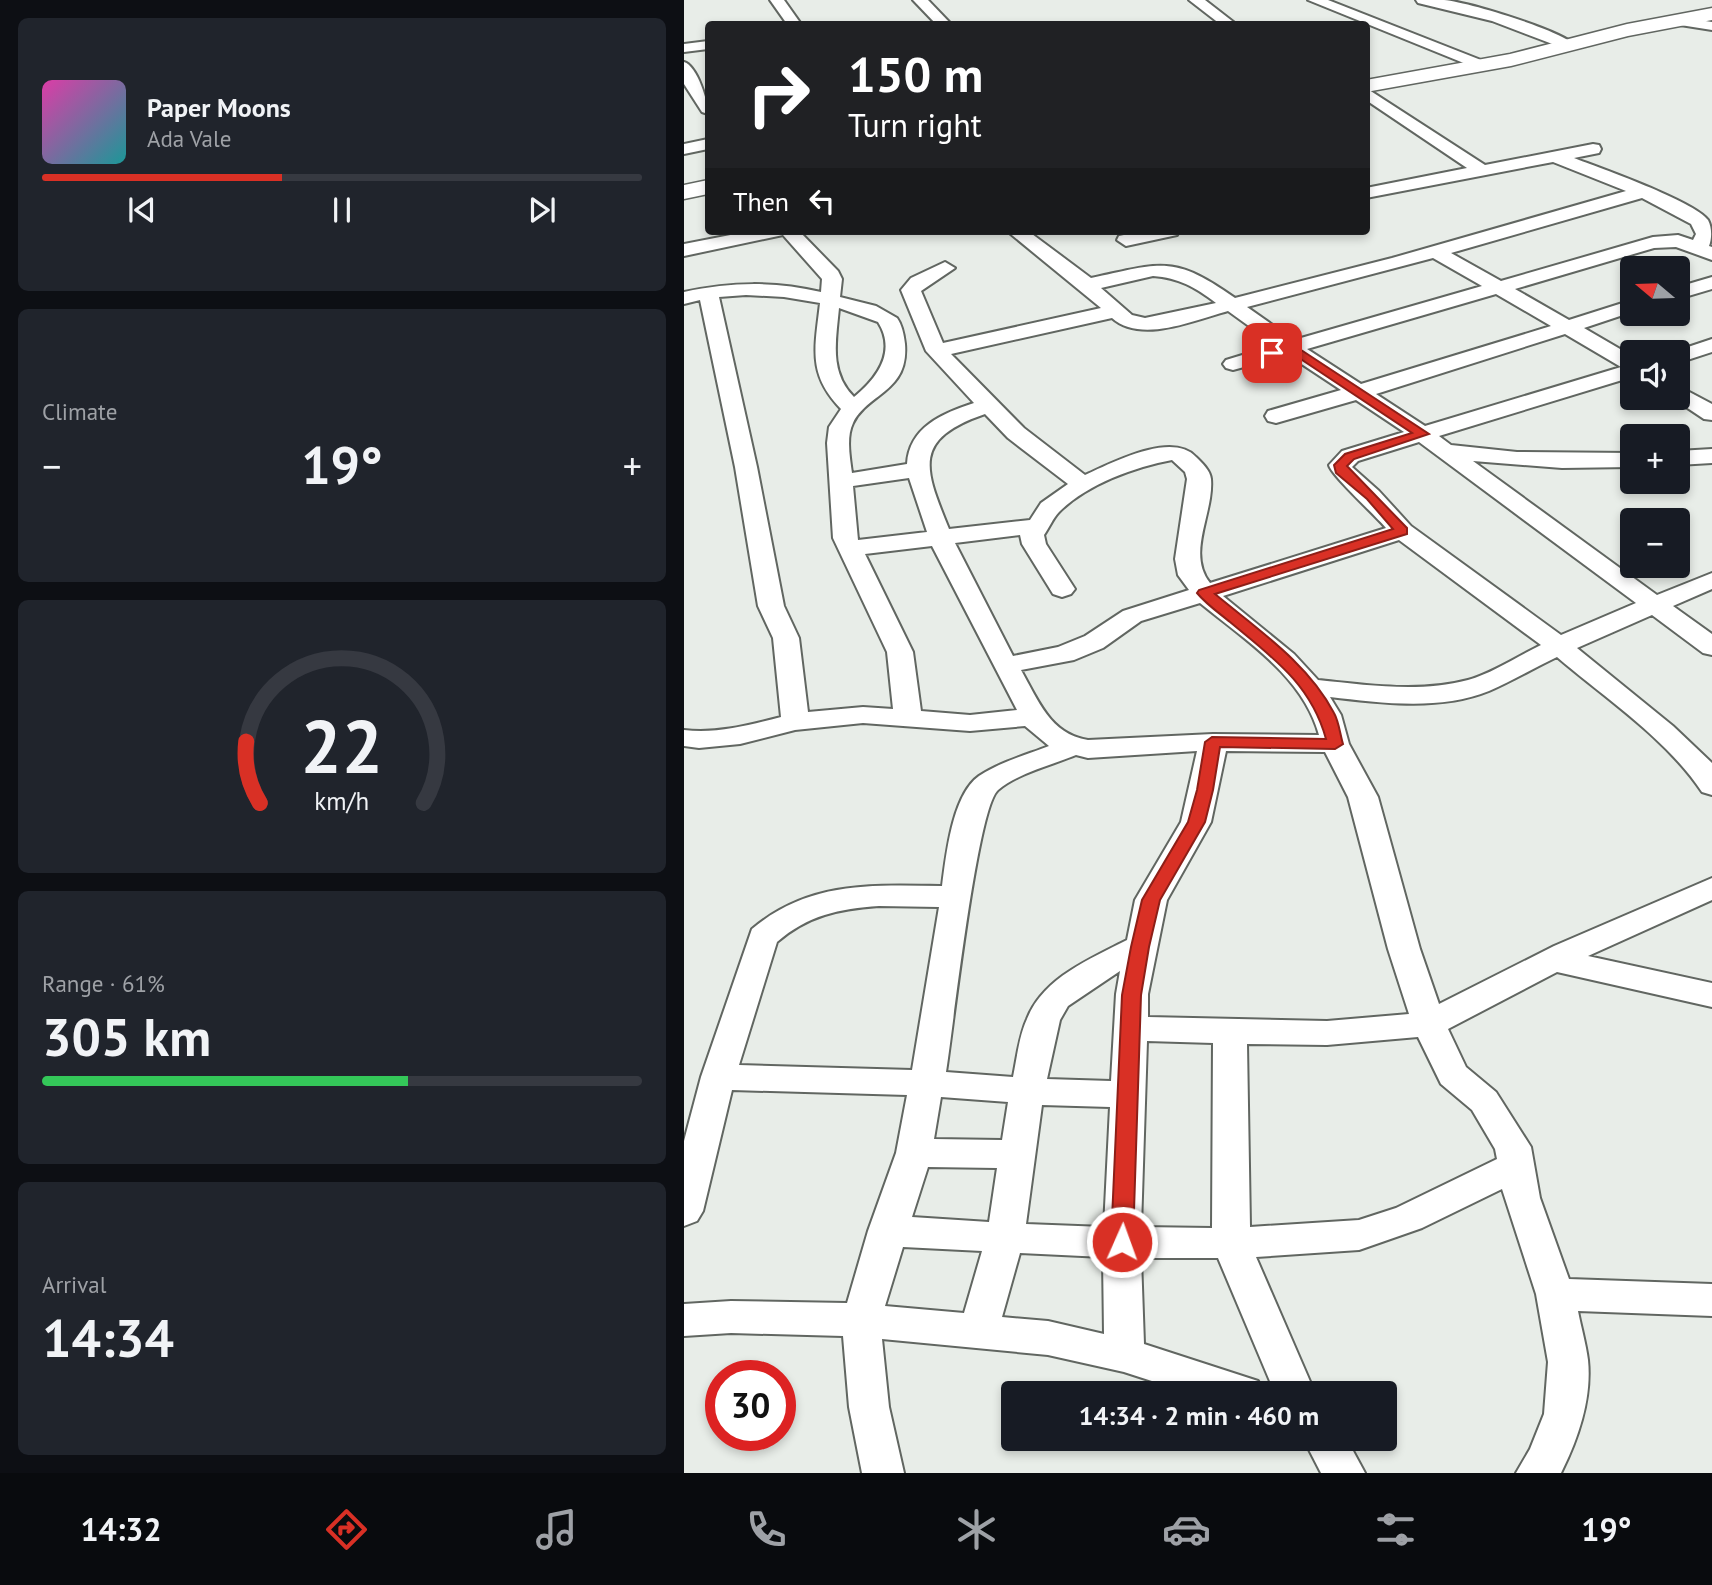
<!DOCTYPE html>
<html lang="en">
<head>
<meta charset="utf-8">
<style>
  :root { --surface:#171b24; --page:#20242c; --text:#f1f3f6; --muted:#9ea1a6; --line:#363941; --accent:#d93025 }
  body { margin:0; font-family:"PT Sans",sans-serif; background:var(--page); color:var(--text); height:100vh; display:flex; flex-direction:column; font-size:26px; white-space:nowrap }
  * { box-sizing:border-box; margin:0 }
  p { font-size:23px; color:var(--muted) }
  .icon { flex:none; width:38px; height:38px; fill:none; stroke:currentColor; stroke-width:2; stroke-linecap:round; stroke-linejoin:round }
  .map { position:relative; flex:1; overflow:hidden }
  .panel { display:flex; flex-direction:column; gap:18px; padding:18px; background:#0d0f14; width:684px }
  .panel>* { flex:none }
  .hud { position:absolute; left:21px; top:21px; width:665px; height:214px; border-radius:7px; box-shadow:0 4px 10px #0003; background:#202124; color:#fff; overflow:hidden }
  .needle { width:46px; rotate:289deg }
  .fabs { position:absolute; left:936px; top:256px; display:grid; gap:14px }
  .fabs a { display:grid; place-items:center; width:70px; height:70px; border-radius:7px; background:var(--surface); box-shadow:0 4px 10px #0003; font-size:35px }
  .speed { position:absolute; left:21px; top:1360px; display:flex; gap:14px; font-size:35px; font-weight:700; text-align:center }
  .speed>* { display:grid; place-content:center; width:91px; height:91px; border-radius:50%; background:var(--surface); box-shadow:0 4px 10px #0003; line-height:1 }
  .speed .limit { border:10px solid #d22; background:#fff; color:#111 }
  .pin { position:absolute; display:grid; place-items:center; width:60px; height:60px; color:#fff; margin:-30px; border-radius:14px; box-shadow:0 4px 10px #0006 }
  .me { position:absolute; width:77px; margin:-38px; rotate:2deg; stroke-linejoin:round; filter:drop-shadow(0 0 5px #0008) }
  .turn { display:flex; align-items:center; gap:24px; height:147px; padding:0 28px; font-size:32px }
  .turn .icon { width:91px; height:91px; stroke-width:2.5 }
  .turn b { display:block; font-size:49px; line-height:60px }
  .then { display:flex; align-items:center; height:66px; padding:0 28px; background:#0003; gap:14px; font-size:26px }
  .big { font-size:52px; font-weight:700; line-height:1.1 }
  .panel .card { flex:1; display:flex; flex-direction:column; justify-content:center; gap:10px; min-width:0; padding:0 24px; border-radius:10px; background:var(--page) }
  .panel .dial { align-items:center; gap:0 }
  .dial svg { height:182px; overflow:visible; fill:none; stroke:var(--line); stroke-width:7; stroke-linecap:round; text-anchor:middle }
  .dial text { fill:var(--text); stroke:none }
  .song { display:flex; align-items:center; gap:21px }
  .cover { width:84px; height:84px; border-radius:10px; background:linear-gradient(135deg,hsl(320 70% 55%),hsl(180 70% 35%)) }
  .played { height:7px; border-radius:4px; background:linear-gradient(90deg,var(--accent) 40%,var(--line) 40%) }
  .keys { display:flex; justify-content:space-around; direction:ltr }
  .heat { display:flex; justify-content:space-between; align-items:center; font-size:38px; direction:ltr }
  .charge { height:10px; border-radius:5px; background:linear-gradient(90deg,#34c759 61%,var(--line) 0) }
  .trip { position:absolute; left:317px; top:1381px; width:396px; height:70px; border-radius:7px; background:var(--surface); box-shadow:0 4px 10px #0003; font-weight:700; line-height:70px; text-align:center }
  .tabs { display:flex; height:112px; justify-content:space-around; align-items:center; background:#090b0e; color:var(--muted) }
  .tabs .icon { width:49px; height:49px }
  .tabs .selected { color:var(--accent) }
  .tabs b { font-size:32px; color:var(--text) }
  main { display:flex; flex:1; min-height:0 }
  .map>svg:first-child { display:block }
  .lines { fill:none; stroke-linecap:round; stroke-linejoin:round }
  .minor-casing { stroke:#616661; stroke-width:4 }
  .tertiary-casing { stroke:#616661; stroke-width:3 }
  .minor { fill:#fff; fill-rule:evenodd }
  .tertiary { fill:#fff; fill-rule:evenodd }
  .route { fill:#d93025; stroke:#8d1f18; stroke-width:2 }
</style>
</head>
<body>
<main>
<section class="panel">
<div class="card">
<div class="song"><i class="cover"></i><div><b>Paper Moons</b><p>Ada Vale</p></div></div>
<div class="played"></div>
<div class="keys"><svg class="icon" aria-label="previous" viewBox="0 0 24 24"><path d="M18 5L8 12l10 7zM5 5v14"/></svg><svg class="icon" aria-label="pause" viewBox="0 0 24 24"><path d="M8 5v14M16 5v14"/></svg><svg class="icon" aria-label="next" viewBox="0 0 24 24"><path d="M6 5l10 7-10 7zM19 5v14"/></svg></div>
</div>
<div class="card"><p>Climate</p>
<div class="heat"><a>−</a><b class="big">19°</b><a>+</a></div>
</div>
<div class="card dial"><svg viewBox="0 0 100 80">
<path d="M14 69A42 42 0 1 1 86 69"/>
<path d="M14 69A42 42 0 0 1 8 42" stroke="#d93025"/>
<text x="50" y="56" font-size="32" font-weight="700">22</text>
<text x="50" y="72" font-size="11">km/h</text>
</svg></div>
<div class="card"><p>Range · 61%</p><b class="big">305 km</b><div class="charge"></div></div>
<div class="card"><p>Arrival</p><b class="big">14:34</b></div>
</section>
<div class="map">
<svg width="1028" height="1473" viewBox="0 0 1028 1473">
  <rect width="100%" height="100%" fill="#e8ede8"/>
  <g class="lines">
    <g class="minor-casing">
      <g id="minor">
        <path d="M86,0H100L117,24H103Z"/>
        <path d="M229,0H244L267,24H252Z"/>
        <path d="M505,0H521L552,24H536Z"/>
        <path d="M624,0H644L802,62L805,65L802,68H792Z"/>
        <path d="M732,0C741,0 751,0 760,0C784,2 876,30 891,45L889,48H879L808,21L734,3Z"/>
        <path d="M995,17L1028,22V30L990,24L988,21Z"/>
        <path d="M24,41V49L0,52V44Z"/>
        <path d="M0,62C13,66 24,101 24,114L18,112L0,84Z"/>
        <path d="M682,88L801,165L909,144L915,145L917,149L915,153L890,158C916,168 1010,201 1024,220C1028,228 1028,238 1025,246L1028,247V260L992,247L970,248L831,289L885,320L948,300V312L900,328L948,356V377L755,436L767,445L833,452L948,453V467L878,468L789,461L973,595L1028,573V589L989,606L1028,634V655L1019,653L968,615L893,648L989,726L1028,763V795L1018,792C982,738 922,699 873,657C850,668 828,681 805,691C756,711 697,703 646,697L657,715L665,744L694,797L736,949L755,1004L870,946L1028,878V900L904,956L1028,983V1007L873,972L764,1029L782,1067L812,1092L847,1147L856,1198L885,1279L1028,1284V1316L894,1311C897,1327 902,1344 904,1360C908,1399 894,1439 877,1473H832L846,1449L860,1414L864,1362L852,1294L818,1189L738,1228L675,1250L572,1257L631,1393H591L534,1258H457L460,1344L574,1381L580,1393H505L440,1372L364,1355L198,1339L205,1407L220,1473H178L165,1407L159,1336L47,1333L0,1336V1304L47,1301L163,1303L184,1231L212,1153L223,1095L48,1090L19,1211L13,1221L0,1226V1141L17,1077L68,929C125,881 187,885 258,886C262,856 268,795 295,776C316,762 342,755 365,746L341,726L286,731L179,723L111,730L56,744L15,748L0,746V730C33,734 65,725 97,717L89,638L74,606L51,467L16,300L0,304V292C47,282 90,281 137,292L138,279L99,235L0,256V244L67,231H115L154,271L158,279L156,297L192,306L213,318C218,325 220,335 221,344C225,392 184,393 169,423C162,437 166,458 168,473L223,464C225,427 259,413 290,403L242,351L217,290L227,278L261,262L271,268L237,291L259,343L417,308L323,231H344L407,278C477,263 489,254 551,298L708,258L942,191L869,162L682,198V188L783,168L682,100ZM958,198L1007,224L1012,234L1009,240L994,235L969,237L817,281L767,253ZM749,258L798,286L610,340L563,307ZM469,276C495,278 511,287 532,303L461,318L448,315L417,288ZM812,294L867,326L677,384L623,349ZM62,295L100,297L136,303C131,348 123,374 157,409L145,427L143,443L149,538L203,652L209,709L179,707L124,712L115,638L100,606L73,467L35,297ZM155,308L194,322C213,352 193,378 170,397C145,372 152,341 155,308ZM544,311L591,345L542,360L539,364L542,368L549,370L604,355L657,390L584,411L581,416L584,421L592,423L672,400L720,432L658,451L645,465C647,475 692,516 702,528L526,583C502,553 530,513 527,479C526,470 518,463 512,457C488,431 428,463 401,475L340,428L267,354L428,318C457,344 511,320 544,311ZM881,334L937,367L741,426L692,394ZM301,414L324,438L384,484L357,503L346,520L265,529C240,468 228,439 301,414ZM735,442L952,603L877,635L727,526L695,491L668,467L674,461ZM488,460L501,472L503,479L491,559L494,575L505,590L439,611L401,636L374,647L329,656L271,543L336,535L338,544L369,594L378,597L387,594L391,589L362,544L360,535C365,528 369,518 375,512C402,485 450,467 488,460ZM225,478L243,532L174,540L169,486ZM715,540L857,645C834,656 809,673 784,680C735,693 684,685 634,680L610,654L539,596ZM248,546L333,710L286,715L237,711L229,652L181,554ZM516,603C561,640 619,676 635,735L529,734L404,740C366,734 354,700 337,670L390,660L419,648L457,621ZM513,751L497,822L451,900L443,940C406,959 359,978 343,1019C335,1036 333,1058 329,1077L262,1072C269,1029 293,808 314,790C334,773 368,765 392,755L404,758ZM542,751L641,752L664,797L704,949L725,1014L643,1021L464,1017V994L483,900L527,822ZM195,906L255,907L228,1070L55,1065L93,942C124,915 155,909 195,906ZM436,971L432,994L427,1081L363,1079L376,1020L384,1006ZM734,1037L757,1084L788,1110L811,1149L813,1159L712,1208L675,1220L566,1227L563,1044L643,1045ZM463,1041L529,1043L528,1228L457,1227ZM257,1097L324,1102L318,1140L250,1139ZM358,1105L426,1107L420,1227L342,1224ZM244,1167L313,1168L305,1222L228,1217ZM219,1247L298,1251L280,1313L201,1306ZM336,1253L419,1257L420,1334L364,1321L318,1317Z"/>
        <path d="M24,139V149L0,154V144Z"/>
        <path d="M459,231H495L493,235L442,246L433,240L435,236Z"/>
        <path d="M1028,277V289L994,299V287Z"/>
        <path d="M1028,339V352L994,363V352H989Z"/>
        <path d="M994,386L1028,404V420L1020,419L987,397H994Z"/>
        <path d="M1028,449V463L994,465V451Z"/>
        <path d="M619,1438H662L681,1473H637Z"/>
      </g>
    </g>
    <g class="tertiary-casing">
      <g id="tertiary">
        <path d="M1028,8V20L944,36L827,66L682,92V80L826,54L943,24Z"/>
        <path d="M24,180V194L0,199V185Z"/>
      </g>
    </g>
    <use href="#minor" class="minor"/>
    <use href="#tertiary" class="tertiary"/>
  </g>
  <path class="route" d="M608,344L745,434L670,459L663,466L723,528V534L531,594C573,629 624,663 650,713C655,722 656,734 659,744L651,749L536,747L529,790L521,822L476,900L465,947L457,995L449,1242L445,1248L438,1251L430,1248L427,1242L438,995L447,947L458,900L504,822L513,790L521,742L528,737L642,739C627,684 588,657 546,622C535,613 522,604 513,593L515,590L709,529L683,499L652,473L650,465L661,454L728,433L606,352L588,357L582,353Z"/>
</svg>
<div class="fabs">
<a><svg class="needle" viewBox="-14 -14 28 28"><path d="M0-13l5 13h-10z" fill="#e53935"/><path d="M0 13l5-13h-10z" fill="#9ea1a6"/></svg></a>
<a><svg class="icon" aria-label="sound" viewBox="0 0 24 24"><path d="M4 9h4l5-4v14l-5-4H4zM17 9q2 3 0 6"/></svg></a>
<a>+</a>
<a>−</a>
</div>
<div class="speed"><div class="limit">30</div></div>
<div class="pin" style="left:588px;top:353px;background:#d93025"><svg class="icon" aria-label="arrive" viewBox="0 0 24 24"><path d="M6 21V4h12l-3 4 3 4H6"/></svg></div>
<svg class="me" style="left:438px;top:1242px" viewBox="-20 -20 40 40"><circle r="17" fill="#d93025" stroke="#fff" stroke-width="3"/><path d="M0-11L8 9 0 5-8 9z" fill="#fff"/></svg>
<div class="trip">14:34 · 2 min · 460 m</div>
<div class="hud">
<div class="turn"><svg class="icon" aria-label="right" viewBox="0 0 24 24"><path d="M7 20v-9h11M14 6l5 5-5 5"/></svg><div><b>150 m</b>Turn right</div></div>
<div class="then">Then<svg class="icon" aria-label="left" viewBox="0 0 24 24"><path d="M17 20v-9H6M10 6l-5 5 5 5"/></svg></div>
</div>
</div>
</main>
<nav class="tabs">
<b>14:32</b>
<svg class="icon selected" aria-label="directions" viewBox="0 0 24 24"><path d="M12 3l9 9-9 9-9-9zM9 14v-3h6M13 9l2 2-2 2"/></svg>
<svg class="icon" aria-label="music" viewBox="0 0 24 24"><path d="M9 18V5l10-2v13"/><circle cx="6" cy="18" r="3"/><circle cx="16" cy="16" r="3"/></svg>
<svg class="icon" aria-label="phone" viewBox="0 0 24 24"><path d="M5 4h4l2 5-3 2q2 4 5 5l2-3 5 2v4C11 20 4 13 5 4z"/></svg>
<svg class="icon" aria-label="climate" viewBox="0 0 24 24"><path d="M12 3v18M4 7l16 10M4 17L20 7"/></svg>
<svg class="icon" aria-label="car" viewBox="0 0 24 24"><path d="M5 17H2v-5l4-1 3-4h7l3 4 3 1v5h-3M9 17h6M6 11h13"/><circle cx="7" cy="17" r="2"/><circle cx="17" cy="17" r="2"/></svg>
<svg class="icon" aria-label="filters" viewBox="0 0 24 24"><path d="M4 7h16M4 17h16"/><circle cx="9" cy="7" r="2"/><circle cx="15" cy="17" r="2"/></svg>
<b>19°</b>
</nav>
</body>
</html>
